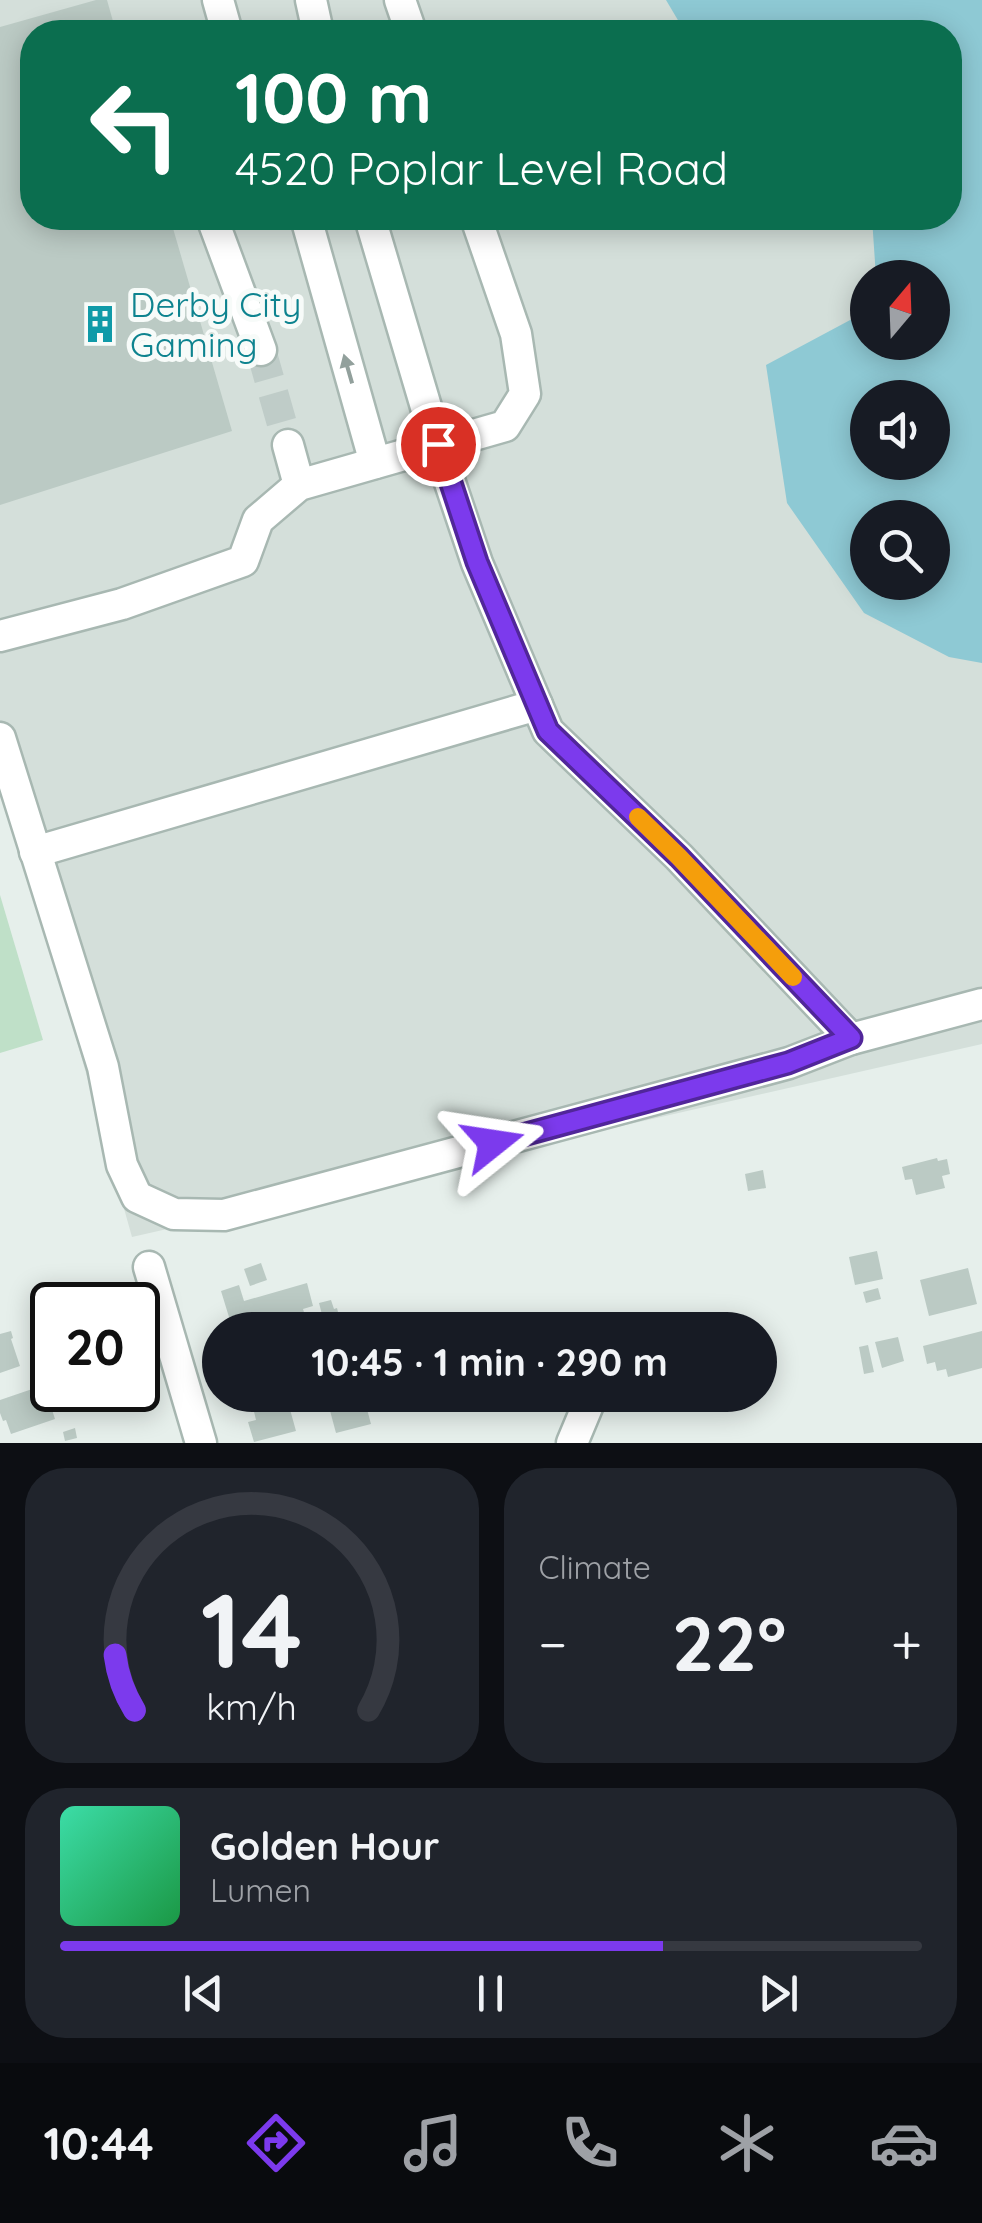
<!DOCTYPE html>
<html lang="en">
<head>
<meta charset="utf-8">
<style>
  :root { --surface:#171b24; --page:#20242c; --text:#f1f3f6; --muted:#9ea1a6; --line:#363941; --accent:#7c3aed }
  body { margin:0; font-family:Quicksand,sans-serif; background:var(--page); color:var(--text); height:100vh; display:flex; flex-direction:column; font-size:38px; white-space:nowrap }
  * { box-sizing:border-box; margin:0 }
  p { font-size:32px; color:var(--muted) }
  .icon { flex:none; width:55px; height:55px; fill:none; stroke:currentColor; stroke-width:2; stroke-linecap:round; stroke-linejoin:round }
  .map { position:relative; height:1443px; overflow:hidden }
  .details { display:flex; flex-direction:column; gap:25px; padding:25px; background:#0d0f14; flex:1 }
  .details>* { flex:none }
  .top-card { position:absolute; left:20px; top:20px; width:942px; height:210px; border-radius:40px; box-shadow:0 5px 25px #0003; background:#0b6e4f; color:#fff; overflow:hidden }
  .needle { width:65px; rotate:19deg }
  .tools { position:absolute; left:850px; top:260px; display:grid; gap:20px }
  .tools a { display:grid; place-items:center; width:100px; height:100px; border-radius:50%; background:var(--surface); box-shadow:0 5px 25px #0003; font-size:50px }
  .speed { position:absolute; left:30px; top:1282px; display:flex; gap:20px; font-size:50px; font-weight:700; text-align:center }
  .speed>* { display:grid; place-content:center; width:130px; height:130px; border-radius:50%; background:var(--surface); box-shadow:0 5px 25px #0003; line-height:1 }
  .speed .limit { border:5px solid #111; border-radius:15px; background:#fff; color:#111 }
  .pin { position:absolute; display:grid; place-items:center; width:85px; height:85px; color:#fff; margin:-42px; border:5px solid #fff; border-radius:50%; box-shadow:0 2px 10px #0007 }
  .me { position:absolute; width:110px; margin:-55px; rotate:75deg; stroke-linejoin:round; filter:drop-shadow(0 0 8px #0008) }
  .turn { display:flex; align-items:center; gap:35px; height:210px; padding:0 50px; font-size:45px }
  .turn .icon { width:130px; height:130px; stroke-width:2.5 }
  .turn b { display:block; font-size:70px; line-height:85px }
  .big { font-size:75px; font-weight:700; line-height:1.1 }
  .details .widget { flex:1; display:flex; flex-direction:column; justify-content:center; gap:15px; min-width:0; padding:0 35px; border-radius:40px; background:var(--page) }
  .details .dial { align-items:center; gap:0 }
  .dial svg { height:260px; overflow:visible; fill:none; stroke:var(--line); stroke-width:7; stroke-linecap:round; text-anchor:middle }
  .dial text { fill:var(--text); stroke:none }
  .song { display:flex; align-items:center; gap:30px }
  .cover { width:120px; height:120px; border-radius:15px; background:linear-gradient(135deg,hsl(160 70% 55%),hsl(140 70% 35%)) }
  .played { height:10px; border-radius:5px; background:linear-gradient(90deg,var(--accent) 70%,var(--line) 70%) }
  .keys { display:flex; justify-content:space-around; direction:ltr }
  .heat { display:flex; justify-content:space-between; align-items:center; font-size:55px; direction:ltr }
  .details .tiles { flex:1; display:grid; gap:25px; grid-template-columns:1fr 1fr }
  .widget:last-child { grid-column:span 2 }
  .trip { position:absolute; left:202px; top:1312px; width:575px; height:100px; border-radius:50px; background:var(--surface); box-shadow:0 5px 25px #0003; font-weight:700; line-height:100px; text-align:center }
  .tabs { display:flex; height:160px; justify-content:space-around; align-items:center; background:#090b0e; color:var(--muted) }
  .tabs .icon { width:70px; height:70px }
  .tabs .active { color:var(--accent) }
  .tabs b { font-size:45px; color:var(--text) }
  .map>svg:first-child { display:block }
  .built { fill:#d4dfda; fill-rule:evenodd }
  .green { fill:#bfe0c8 }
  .water { fill:#8ec9d4; fill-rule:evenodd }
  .building { fill:#bbcac4 }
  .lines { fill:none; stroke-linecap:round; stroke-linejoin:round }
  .minor-tunnel { stroke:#bfccc8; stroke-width:30; stroke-dasharray:30 15; stroke-linecap:butt }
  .minor-casing { stroke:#a8b8b2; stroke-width:35 }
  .minor { stroke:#fff; stroke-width:30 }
  .oneway { fill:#92a09c }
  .route-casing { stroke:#51269a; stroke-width:25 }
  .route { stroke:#7c3aed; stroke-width:18 }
  .slow { stroke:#f59e0b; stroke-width:18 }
  .labels { text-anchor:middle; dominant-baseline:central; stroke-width:10; stroke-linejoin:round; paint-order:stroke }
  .culture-label { font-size:35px; fill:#0d838f; stroke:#f7fbf9; text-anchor:start }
</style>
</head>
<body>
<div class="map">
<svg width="982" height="1443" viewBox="0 0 982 1443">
  <rect width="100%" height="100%" fill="#e6efeb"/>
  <path class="built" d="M0,0H982V1044L132,1237L0,767ZM32,32H950V218H32ZM868,278H932V342H868ZM868,398H932V462H868ZM868,518H932V582H868Z"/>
  <path class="green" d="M0,895L43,1040L0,1053Z"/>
  <path class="water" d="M666,0H982V663L949,657L864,613L787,503L766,365L867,311L868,342H932V278L876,277L872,218H950V32H685ZM868,398H932V462H868ZM868,518H932V582H868Z"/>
  <g class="building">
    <path d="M96,0H107L116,32H32V218H170L232,431L0,505V27Z"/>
    <path d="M937,1158L938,1161L947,1159L950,1174L942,1176L945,1188L916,1195L912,1179L905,1180L902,1167Z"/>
    <path d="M763,1170L766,1188L748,1191L745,1174Z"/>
    <path d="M877,1251L883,1279L855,1285L849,1257Z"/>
    <path d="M261,1263L267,1280L250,1286L244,1269Z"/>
    <path d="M968,1268L977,1304L929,1316L920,1280Z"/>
    <path d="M307,1283L313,1306L303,1309L306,1319L301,1321L304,1330H233L221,1291L239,1285L244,1301Z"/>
    <path d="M878,1288L881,1299L866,1303L863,1292Z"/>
    <path d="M331,1300L334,1309L337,1308L342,1328L326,1330L319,1303Z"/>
    <path d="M11,1331L13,1338L11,1339L20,1366L0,1373V1334Z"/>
    <path d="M982,1331V1368L948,1377L946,1369L937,1371L935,1362L927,1364L923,1346Z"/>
    <path d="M898,1337L904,1361L882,1368L875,1342Z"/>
    <path d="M868,1345L874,1372L864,1374L859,1347Z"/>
    <path d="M44,1385L55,1419L11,1434L6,1420L3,1421L0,1413V1400Z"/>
    <path d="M250,1395H286L296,1431L254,1442L248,1422L256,1420Z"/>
    <path d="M364,1398L371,1424L336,1433L329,1407Z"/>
    <path d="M75,1428L77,1438L65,1441L63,1432Z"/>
  </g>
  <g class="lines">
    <path class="minor-tunnel" d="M261,350L288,445"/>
    <g class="minor-casing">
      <g id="minor">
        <path d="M218,0L227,32"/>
        <path d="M311,0L318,32"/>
        <path d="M400,0L411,32"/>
        <path d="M212,218L261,350"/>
        <path d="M306,218L375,463"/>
        <path d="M370,218L437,444L477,563L548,731L679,857L851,1039"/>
        <path d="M288,445L299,485"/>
        <path d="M0,636L122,604L243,561L258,520L299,485L505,426L525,394L516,334L476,218"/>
        <path d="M0,738L103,1067L122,1165L137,1197L174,1214L224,1215L789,1063L851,1039L982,1004"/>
        <path d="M35,852L537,705"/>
        <path d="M149,1267L201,1443"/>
        <path d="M572,1443L590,1400"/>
      </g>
    </g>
    <use href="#minor" class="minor"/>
  </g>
  <defs><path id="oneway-solid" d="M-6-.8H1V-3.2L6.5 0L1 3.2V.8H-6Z" transform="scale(2.5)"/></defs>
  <use class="oneway" href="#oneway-solid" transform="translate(348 369) rotate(-106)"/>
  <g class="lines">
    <g class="route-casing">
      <path id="route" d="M438,444L477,562L548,731L679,857L851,1038L788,1063L493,1143"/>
    </g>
    <use href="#route" class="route"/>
    <path class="slow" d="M638,817L679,857L793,977"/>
  </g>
  <defs>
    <g id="building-bare" transform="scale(3)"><path d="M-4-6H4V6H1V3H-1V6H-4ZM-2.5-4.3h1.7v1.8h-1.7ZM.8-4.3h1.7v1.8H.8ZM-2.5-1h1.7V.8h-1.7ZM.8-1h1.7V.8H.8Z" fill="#0f9aa8" stroke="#f7fbf9" stroke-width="2.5" paint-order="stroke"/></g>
  </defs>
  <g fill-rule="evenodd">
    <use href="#building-bare" x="100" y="324"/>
  </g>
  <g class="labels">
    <g class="culture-label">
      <text x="130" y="304">Derby City<tspan x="130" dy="40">Gaming</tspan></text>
    </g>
  </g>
</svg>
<div class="tools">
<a><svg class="needle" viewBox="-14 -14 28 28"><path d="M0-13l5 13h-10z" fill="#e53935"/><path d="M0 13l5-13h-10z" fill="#9ea1a6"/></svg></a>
<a><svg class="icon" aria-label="sound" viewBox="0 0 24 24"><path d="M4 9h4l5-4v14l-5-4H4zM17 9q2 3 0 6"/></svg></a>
<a><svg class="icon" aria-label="search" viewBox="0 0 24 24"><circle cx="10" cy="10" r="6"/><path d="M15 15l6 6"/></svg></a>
</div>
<div class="speed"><div class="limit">20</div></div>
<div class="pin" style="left:438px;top:444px;background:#d93025"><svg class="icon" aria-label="arrive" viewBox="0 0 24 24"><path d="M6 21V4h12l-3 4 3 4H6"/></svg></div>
<svg class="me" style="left:493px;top:1143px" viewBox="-20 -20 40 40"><path d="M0-17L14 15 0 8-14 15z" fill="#7c3aed" stroke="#fff" stroke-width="4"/></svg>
<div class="trip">10:45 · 1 min · 290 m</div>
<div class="top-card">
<div class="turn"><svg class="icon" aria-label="left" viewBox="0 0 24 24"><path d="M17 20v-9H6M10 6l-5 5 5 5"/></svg><div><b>100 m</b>4520 Poplar Level Road</div></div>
</div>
</div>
<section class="details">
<div class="tiles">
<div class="widget dial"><svg viewBox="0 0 100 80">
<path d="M14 69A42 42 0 1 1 86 69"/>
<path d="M14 69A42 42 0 0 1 8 52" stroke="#7c3aed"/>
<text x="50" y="56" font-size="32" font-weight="700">14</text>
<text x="50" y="72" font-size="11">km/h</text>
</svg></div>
<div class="widget"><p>Climate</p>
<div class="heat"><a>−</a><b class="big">22°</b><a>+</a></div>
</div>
<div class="widget">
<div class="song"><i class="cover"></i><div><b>Golden Hour</b><p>Lumen</p></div></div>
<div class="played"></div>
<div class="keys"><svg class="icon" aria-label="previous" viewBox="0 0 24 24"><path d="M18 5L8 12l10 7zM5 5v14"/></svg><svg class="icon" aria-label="pause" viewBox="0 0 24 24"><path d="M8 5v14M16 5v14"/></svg><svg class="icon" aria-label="next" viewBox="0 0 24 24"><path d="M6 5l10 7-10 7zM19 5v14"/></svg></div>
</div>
</div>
</section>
<nav class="tabs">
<b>10:44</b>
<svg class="icon active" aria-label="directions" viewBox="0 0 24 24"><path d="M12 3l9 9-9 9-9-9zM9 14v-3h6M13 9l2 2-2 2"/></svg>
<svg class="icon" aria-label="music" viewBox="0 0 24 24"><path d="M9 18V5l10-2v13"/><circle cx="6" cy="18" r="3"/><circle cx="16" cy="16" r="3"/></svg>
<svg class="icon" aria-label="phone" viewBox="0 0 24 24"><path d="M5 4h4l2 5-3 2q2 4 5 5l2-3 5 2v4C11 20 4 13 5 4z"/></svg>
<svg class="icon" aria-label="climate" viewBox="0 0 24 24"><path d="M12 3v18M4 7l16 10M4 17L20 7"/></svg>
<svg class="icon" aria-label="car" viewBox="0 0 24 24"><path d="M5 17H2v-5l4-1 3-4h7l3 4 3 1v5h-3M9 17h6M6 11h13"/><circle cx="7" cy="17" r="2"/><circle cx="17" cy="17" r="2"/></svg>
</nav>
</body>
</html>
